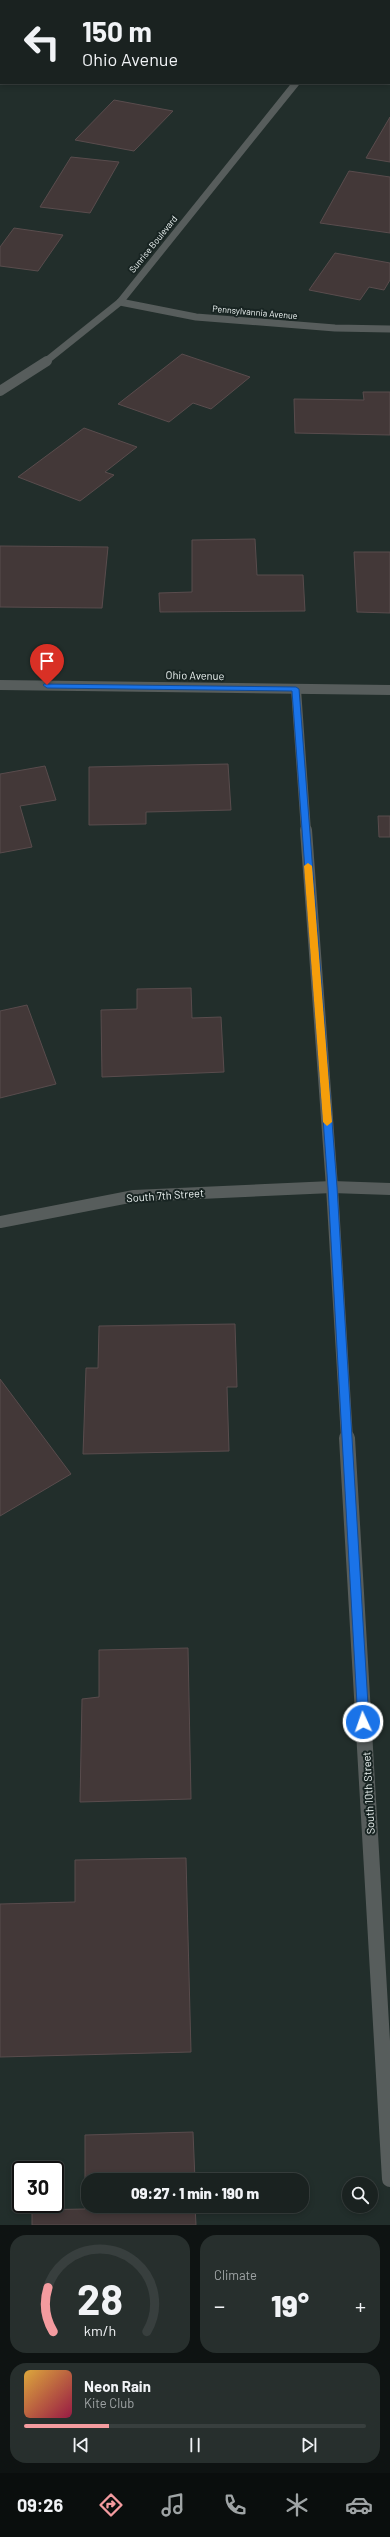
<!DOCTYPE html>
<html lang="en">
<head>
<meta charset="utf-8">
<style>
  :root { --surface:#1a2220; --page:#272f2d; --text:#f1f3f6; --muted:#9fa4a5; --line:#383f3e; --accent:#f49b9f }
  body { margin:0; font-family:Barlow,sans-serif; background:var(--page); color:var(--text); height:100vh; display:flex; flex-direction:column; font-size:15px; white-space:nowrap }
  * { box-sizing:border-box; margin:0 }
  p { font-size:13px; color:var(--muted) }
  .icon { flex:none; width:22px; height:22px; fill:none; stroke:currentColor; stroke-width:2; stroke-linecap:round; stroke-linejoin:round }
  .map { position:relative; height:2225px; overflow:hidden }
  .sheet { display:flex; flex-direction:column; gap:10px; padding:10px; background:#0e1312; flex:1 }
  .sheet>* { flex:none }
  .banner { position:absolute; left:0px; top:0px; width:390px; height:84px; box-shadow:0 2px 6px #0003,0 0 0 1px var(--line); background:#1a2220; color:var(--text); overflow:hidden }
  .tools { position:absolute; left:342px; top:2177px; display:grid; gap:8px }
  .tools a { display:grid; place-items:center; width:36px; height:36px; border-radius:50%; background:var(--surface); box-shadow:0 2px 6px #0003,0 0 0 1px var(--line); font-size:20px }
  .speed { position:absolute; left:12px; top:2161px; display:flex; gap:8px; font-size:20px; font-weight:700; text-align:center }
  .speed>* { display:grid; place-content:center; width:52px; height:52px; border-radius:50%; background:var(--surface); box-shadow:0 2px 6px #0003,0 0 0 1px var(--line); line-height:1 }
  .speed .limit { border:2px solid #111; border-radius:6px; background:#fff; color:#111 }
  .pin { position:absolute; display:grid; place-items:center; width:34px; height:34px; color:#fff; margin:-41px -17px; border-radius:50% 50% 50% 0; rotate:-45deg; box-shadow:0 0 4px #0007 }
  .pin .icon { rotate:45deg }
  .me { position:absolute; width:44px; margin:-22px; rotate:357deg; stroke-linejoin:round; filter:drop-shadow(0 0 3px #0008) }
  .turn { display:flex; align-items:center; gap:14px; height:84px; padding:0 16px; font-size:18px }
  .turn .icon { width:52px; height:52px; stroke-width:2.5 }
  .turn b { display:block; font-size:28px; line-height:34px }
  .big { font-size:30px; font-weight:800; line-height:1.1 }
  .sheet .card { flex:1; display:flex; flex-direction:column; justify-content:center; gap:6px; min-width:0; padding:0 14px; border-radius:16px; background:var(--page) }
  .sheet .dial { align-items:center; gap:0 }
  .dial svg { height:104px; overflow:visible; fill:none; stroke:var(--line); stroke-width:7; stroke-linecap:round; text-anchor:middle }
  .dial text { fill:var(--text); stroke:none }
  .song { display:flex; align-items:center; gap:12px }
  .cover { width:48px; height:48px; border-radius:6px; background:linear-gradient(135deg,hsl(40 70% 55%),hsl(340 70% 35%)) }
  .played { height:4px; border-radius:2px; background:linear-gradient(90deg,var(--accent) 25%,var(--line) 25%) }
  .keys { display:flex; justify-content:space-around; direction:ltr }
  .heat { display:flex; justify-content:space-between; align-items:center; font-size:22px; direction:ltr }
  .sheet .tiles { flex:1; display:grid; gap:10px; grid-template-columns:1fr 1fr }
  .card:last-child { grid-column:span 2 }
  .trip { position:absolute; left:81px; top:2173px; width:228px; height:40px; border-radius:16px; background:var(--surface); box-shadow:0 2px 6px #0003,0 0 0 1px var(--line); font-weight:800; line-height:40px; text-align:center }
  .tab-bar { display:flex; height:64px; justify-content:space-around; align-items:center; background:#0a0e0d; color:var(--muted) }
  .tab-bar .icon { width:28px; height:28px }
  .tab-bar .current { color:var(--accent) }
  .tab-bar b { font-size:18px; color:var(--text) }
  .map>svg:first-child { display:block }
  .building { fill:#433838; stroke:#594c4d }
  .lines { fill:none; stroke-linecap:round; stroke-linejoin:round }
  .minor-far3 { stroke:#575d5c; stroke-width:7 }
  .minor-far2 { stroke:#575d5c; stroke-width:10 }
  .minor-far1 { stroke:#575d5c; stroke-width:12 }
  .minor { stroke:#575d5c; stroke-width:16 }
  .route { fill:#1a73e8; stroke:#114b97 }
  .slow { fill:#f59e0b }
  .labels { text-anchor:middle; dominant-baseline:central; stroke-width:4; stroke-linejoin:round; paint-order:stroke }
  .far-street-label { font-size:9px; fill:#edf4f3; stroke:#182422 }
  .street-label { font-size:11px; fill:#edf4f3; stroke:#182422 }
</style>
</head>
<body>
<div class="map">
<svg width="390" height="2225" viewBox="0 0 390 2225">
  <rect width="100%" height="100%" fill="#222e2b"/>
  <g class="building">
    <path d="M209,0H262L261,1Z"/>
    <path d="M114,100L173,111L134,151L75,140Z"/>
    <path d="M390,117V162L366,158Z"/>
    <path d="M71,157L119,162L90,213L40,207Z"/>
    <path d="M349,171L390,177V233L320,223Z"/>
    <path d="M14,228L63,235L38,271L0,266V247Z"/>
    <path d="M335,253L390,263V280L384,290L369,287L360,300L309,290Z"/>
    <path d="M182,354L250,377L211,409L193,403L169,422L118,404Z"/>
    <path d="M363,392H390V435L295,433L294,399L364,400Z"/>
    <path d="M84,428L137,447L105,472L114,475L80,501L18,477Z"/>
    <path d="M255,539L257,575H303L305,611L160,612L159,593L192,592V540Z"/>
    <path d="M0,546L108,547L102,608L0,607Z"/>
    <path d="M354,552H390V613L357,612Z"/>
    <path d="M228,764L231,810L146,812V824L89,825V767Z"/>
    <path d="M45,766L56,800L20,806L32,847L0,853V774Z"/>
    <path d="M378,816H390V837H379Z"/>
    <path d="M191,988L192,1018L221,1017L224,1072L102,1077L101,1010L137,1009V989Z"/>
    <path d="M27,1005L56,1084L0,1098V1011Z"/>
    <path d="M235,1324L237,1387H227L229,1451L83,1454L86,1368H98L99,1326Z"/>
    <path d="M0,1379L71,1474L0,1516Z"/>
    <path d="M188,1648L191,1799L80,1802L82,1699L99,1697V1650Z"/>
    <path d="M186,1858L191,2052L0,2057V1904L75,1902V1860Z"/>
    <path d="M193,2132L195,2180H88V2206H195L196,2225H32V2210L85,2209V2135Z"/>
  </g>
  <g class="lines">
    <g class="minor-far3">
      <path d="M120,302L196,317L335,328L390,329"/>
      <path d="M45,362L120,302L296,83"/>
    </g>
    <g class="minor-far2">
      <path d="M0,391L47,361"/>
      <path d="M0,685L390,690"/>
      <path d="M296,689L306,831"/>
    </g>
    <g class="minor-far1">
      <path d="M306,830L332,1187L347,1439"/>
      <path d="M0,1222L134,1196L332,1187L390,1189"/>
    </g>
    <path class="minor" d="M347,1438L390,2179"/>
  </g>
  <path class="route" d="M44,684L296,687L299,689L337,1187L369,1722L363,1728L358,1722L328,1187L292,691L47,688L43,685Z"/>
  <path class="slow" d="M308,863L312,866L332,1122L327,1126L323,1122L304,866Z"/>
  <g class="labels">
    <g class="far-street-label">
      <text transform="translate(153 244) rotate(-51)">Sunrise Boulevard</text>
      <text transform="translate(255 312) rotate(5)">Pennsylvannia Avenue</text>
    </g>
    <g class="street-label">
      <text transform="translate(195 675) rotate(1)">Ohio Avenue</text>
      <text transform="translate(165 1195) rotate(-4)">South 7th Street</text>
      <text transform="translate(368 1793) rotate(-93)">South 10th Street</text>
    </g>
  </g>
</svg>
<div class="tools">
<a><svg class="icon" aria-label="search" viewBox="0 0 24 24"><circle cx="10" cy="10" r="6"/><path d="M15 15l6 6"/></svg></a>
</div>
<div class="speed"><div class="limit">30</div></div>
<div class="pin" style="left:47px;top:685px;background:#d93025"><svg class="icon" aria-label="arrive" viewBox="0 0 24 24"><path d="M6 21V4h12l-3 4 3 4H6"/></svg></div>
<svg class="me" style="left:363px;top:1722px" viewBox="-20 -20 40 40"><circle r="17" fill="#1a73e8" stroke="#fff" stroke-width="3"/><path d="M0-11L8 9 0 5-8 9z" fill="#fff"/></svg>
<div class="trip">09:27 · 1 min · 190 m</div>
<div class="banner">
<div class="turn"><svg class="icon" aria-label="left" viewBox="0 0 24 24"><path d="M17 20v-9H6M10 6l-5 5 5 5"/></svg><div><b>150 m</b>Ohio Avenue</div></div>
</div>
</div>
<section class="sheet">
<div class="tiles">
<div class="card dial"><svg viewBox="0 0 100 80">
<path d="M14 69A42 42 0 1 1 86 69"/>
<path d="M14 69A42 42 0 0 1 10 35" stroke="#f49b9f"/>
<text x="50" y="56" font-size="32" font-weight="700">28</text>
<text x="50" y="72" font-size="11">km/h</text>
</svg></div>
<div class="card"><p>Climate</p>
<div class="heat"><a>−</a><b class="big">19°</b><a>+</a></div>
</div>
<div class="card">
<div class="song"><i class="cover"></i><div><b>Neon Rain</b><p>Kite Club</p></div></div>
<div class="played"></div>
<div class="keys"><svg class="icon" aria-label="previous" viewBox="0 0 24 24"><path d="M18 5L8 12l10 7zM5 5v14"/></svg><svg class="icon" aria-label="pause" viewBox="0 0 24 24"><path d="M8 5v14M16 5v14"/></svg><svg class="icon" aria-label="next" viewBox="0 0 24 24"><path d="M6 5l10 7-10 7zM19 5v14"/></svg></div>
</div>
</div>
</section>
<nav class="tab-bar">
<b>09:26</b>
<svg class="icon current" aria-label="directions" viewBox="0 0 24 24"><path d="M12 3l9 9-9 9-9-9zM9 14v-3h6M13 9l2 2-2 2"/></svg>
<svg class="icon" aria-label="music" viewBox="0 0 24 24"><path d="M9 18V5l10-2v13"/><circle cx="6" cy="18" r="3"/><circle cx="16" cy="16" r="3"/></svg>
<svg class="icon" aria-label="phone" viewBox="0 0 24 24"><path d="M5 4h4l2 5-3 2q2 4 5 5l2-3 5 2v4C11 20 4 13 5 4z"/></svg>
<svg class="icon" aria-label="climate" viewBox="0 0 24 24"><path d="M12 3v18M4 7l16 10M4 17L20 7"/></svg>
<svg class="icon" aria-label="car" viewBox="0 0 24 24"><path d="M5 17H2v-5l4-1 3-4h7l3 4 3 1v5h-3M9 17h6M6 11h13"/><circle cx="7" cy="17" r="2"/><circle cx="17" cy="17" r="2"/></svg>
</nav>
</body>
</html>
